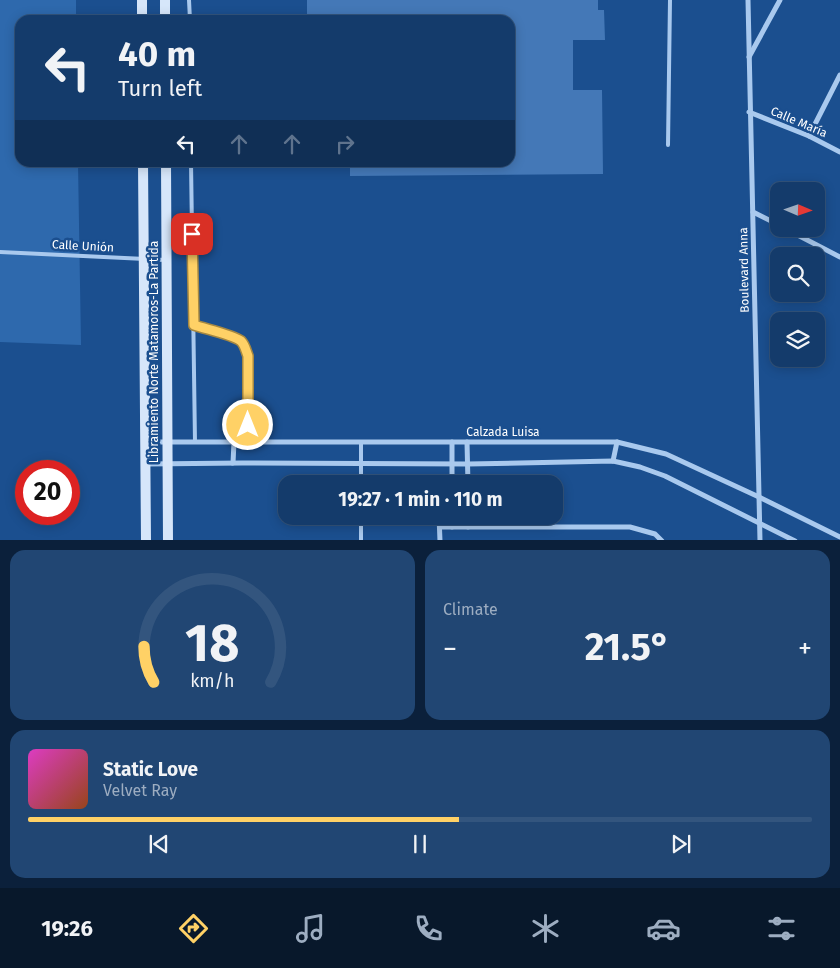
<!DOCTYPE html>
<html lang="en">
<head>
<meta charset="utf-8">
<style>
  :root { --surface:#143b6b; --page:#214673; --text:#f1f3f6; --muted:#9dadc1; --line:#33557e; --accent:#ffd166 }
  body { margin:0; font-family:"Fira Sans",sans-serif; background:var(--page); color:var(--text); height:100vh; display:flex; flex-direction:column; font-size:19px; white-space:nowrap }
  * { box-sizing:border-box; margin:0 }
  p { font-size:16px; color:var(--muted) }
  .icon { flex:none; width:28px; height:28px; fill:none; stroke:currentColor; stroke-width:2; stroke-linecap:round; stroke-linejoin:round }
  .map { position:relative; height:540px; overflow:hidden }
  .details { display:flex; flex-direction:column; gap:10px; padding:10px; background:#0b203b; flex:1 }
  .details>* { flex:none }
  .banner { position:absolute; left:15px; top:15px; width:500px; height:152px; border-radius:15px; box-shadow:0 2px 12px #0003,0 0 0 1px var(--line); background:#143b6b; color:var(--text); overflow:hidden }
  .needle { width:32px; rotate:92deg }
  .buttons { position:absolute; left:770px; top:182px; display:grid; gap:10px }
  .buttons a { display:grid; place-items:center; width:55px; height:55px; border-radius:10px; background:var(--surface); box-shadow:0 2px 12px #0003,0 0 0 1px var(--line); font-size:25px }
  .speed { position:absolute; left:15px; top:460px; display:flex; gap:10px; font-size:25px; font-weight:700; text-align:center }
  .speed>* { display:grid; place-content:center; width:65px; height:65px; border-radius:50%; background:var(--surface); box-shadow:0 2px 12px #0003,0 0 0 1px var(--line); line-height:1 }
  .speed .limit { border:8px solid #d22; background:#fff; color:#111 }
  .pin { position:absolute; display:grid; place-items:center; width:42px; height:42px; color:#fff; margin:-21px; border-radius:10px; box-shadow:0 2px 8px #0006 }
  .me { position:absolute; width:55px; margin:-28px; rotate:0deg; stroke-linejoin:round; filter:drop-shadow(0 0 4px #0008) }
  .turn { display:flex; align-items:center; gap:18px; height:105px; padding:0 20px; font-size:22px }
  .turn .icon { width:65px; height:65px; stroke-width:2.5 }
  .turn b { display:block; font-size:35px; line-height:42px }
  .lanes { display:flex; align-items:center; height:48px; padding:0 20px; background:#0003; justify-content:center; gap:25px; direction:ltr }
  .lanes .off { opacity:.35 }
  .big { font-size:38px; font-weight:700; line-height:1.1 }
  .details .widget { flex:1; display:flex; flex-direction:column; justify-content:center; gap:8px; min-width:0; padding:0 18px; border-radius:15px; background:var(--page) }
  .details .dial { align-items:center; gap:0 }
  .dial svg { height:130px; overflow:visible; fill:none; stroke:var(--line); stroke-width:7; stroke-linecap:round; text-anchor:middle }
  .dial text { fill:var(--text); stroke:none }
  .song { display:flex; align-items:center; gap:15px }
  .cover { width:60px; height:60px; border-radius:8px; background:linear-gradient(135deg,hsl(310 70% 55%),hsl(20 70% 35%)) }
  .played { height:5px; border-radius:2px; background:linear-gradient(90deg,var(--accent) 55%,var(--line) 55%) }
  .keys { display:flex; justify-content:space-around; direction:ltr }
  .heat { display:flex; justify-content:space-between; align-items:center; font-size:28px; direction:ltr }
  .details .tiles { flex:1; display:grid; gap:10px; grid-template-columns:1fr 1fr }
  .widget:last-child { grid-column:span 2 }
  .trip { position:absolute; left:278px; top:475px; width:285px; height:50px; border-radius:15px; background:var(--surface); box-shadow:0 2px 12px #0003,0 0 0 1px var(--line); font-weight:700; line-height:50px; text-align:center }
  .tab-bar { display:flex; height:80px; justify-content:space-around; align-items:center; background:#08182b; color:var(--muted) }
  .tab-bar .icon { width:35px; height:35px }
  .tab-bar .active { color:var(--accent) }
  .tab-bar b { font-size:22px; color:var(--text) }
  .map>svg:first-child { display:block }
  .green { fill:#2e69ad }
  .building { fill:#4478b7 }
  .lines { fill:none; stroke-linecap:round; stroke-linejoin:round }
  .service { stroke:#a9c9ee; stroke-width:4 }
  .minor { stroke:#a9c9ee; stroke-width:5 }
  .secondary { stroke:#d6e6fa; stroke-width:10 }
  .route-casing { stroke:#a68842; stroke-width:12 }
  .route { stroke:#ffd166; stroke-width:9 }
  .labels { text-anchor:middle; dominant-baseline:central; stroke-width:5; stroke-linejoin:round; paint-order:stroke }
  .street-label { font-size:12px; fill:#fff; stroke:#1b4f8f }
</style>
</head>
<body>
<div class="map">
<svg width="840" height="541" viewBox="0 0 840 541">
  <rect width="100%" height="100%" fill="#1b4f8f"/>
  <path class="green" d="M0,0H76V20H20V162L78,163L81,345L0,342Z"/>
  <path class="building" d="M307,0H598V10H604L605,40H573V90H602L603,174L350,176V162H510V20H307Z"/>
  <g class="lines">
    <g class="service">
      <path d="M189,0L190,20"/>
      <path d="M668,145L670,0"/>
      <path d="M191,162L195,442"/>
      <path d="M0,252L166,260"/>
      <path d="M194,325C206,329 231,334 241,341C245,345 246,351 248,356V442"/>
      <path d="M361,484V442"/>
      <path d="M361,516V541"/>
    </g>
    <g class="minor">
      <path d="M748,0L760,541"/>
      <path d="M749,57L780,0"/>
      <path d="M749,112L809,136L840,152"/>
      <path d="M809,136L840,75"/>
      <path d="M753,212L779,225"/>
      <path d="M786,229L840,257"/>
      <path d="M146,442H617L666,454L759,497L840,537"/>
      <path d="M452,442V484"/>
      <path d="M467,442L468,484"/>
      <path d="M613,461L617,442"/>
      <path d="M233,463L234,442"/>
      <path d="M146,464L242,463L468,464L613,461L640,467L665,476L795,541"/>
      <path d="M439,516L440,541"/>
      <path d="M468,516V527"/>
      <path d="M440,527H630L655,534L662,541"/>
      <path d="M452,527V516"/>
    </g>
    <g class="secondary">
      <path d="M142,0V20"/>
      <path d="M165,0V20"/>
      <path d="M143,162L146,541"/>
      <path d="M166,162L168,541"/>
    </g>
  </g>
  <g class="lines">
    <g class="route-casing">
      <path id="route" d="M192,234L194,325C205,329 231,334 241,341C245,345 246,351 248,356V425"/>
    </g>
    <use href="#route" class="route"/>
  </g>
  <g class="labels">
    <g class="street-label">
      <text transform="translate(799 122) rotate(23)">Calle María</text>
      <text transform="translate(83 246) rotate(3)">Calle Unión</text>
      <text transform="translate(744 270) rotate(-91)">Boulevard Anna</text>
      <text transform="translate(154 352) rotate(-90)">Libramiento Norte Matamoros-La Partida</text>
      <text x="503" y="432">Calzada Luisa</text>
    </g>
  </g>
</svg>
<div class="buttons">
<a><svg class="needle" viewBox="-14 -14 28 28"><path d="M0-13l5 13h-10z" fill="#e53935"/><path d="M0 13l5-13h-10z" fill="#9dadc1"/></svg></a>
<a><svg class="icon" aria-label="search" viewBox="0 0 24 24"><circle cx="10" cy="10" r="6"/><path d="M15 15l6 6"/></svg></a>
<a><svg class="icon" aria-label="layers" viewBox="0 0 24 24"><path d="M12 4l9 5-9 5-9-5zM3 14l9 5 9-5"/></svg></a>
</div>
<div class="speed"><div class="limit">20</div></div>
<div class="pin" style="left:192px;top:234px;background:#d93025"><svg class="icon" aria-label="arrive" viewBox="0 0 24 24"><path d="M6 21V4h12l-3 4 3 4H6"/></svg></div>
<svg class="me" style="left:248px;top:425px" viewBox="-20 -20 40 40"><circle r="17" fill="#ffd166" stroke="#fff" stroke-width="3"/><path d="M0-11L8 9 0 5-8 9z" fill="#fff"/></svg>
<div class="trip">19:27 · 1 min · 110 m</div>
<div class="banner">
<div class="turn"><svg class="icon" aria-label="left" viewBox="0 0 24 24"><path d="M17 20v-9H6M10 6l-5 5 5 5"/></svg><div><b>40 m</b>Turn left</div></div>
<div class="lanes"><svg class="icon" aria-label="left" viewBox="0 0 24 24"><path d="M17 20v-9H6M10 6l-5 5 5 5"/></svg><svg class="icon off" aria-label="ahead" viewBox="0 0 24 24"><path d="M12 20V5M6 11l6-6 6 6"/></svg><svg class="icon off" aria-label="ahead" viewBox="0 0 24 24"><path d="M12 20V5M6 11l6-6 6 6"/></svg><svg class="icon off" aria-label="right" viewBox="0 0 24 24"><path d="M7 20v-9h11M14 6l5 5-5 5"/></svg></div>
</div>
</div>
<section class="details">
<div class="tiles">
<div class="widget dial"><svg viewBox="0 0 100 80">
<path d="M14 69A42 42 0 1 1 86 69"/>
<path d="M14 69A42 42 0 0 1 8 47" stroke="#ffd166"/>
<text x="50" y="56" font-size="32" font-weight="700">18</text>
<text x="50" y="72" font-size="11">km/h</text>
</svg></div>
<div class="widget"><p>Climate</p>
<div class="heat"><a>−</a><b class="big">21.5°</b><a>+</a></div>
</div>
<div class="widget">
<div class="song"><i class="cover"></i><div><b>Static Love</b><p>Velvet Ray</p></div></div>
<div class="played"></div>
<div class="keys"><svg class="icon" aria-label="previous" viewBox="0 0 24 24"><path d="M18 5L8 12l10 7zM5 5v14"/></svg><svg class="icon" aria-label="pause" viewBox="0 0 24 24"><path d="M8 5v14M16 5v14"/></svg><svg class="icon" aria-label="next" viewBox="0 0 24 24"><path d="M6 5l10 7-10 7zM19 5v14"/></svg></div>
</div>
</div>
</section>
<nav class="tab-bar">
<b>19:26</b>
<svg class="icon active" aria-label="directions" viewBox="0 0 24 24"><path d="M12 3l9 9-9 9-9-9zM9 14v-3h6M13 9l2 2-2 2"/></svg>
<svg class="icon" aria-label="music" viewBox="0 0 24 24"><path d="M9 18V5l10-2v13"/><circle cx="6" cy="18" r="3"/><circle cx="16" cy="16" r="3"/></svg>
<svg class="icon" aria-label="phone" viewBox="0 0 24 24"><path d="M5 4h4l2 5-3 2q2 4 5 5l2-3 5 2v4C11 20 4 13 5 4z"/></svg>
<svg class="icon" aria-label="climate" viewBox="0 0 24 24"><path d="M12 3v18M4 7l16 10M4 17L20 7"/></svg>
<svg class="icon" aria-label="car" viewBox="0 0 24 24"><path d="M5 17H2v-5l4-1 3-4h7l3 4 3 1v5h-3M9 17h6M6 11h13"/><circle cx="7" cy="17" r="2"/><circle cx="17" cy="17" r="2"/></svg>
<svg class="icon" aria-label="filters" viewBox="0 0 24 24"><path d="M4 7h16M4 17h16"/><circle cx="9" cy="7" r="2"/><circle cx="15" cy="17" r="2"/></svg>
</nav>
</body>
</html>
